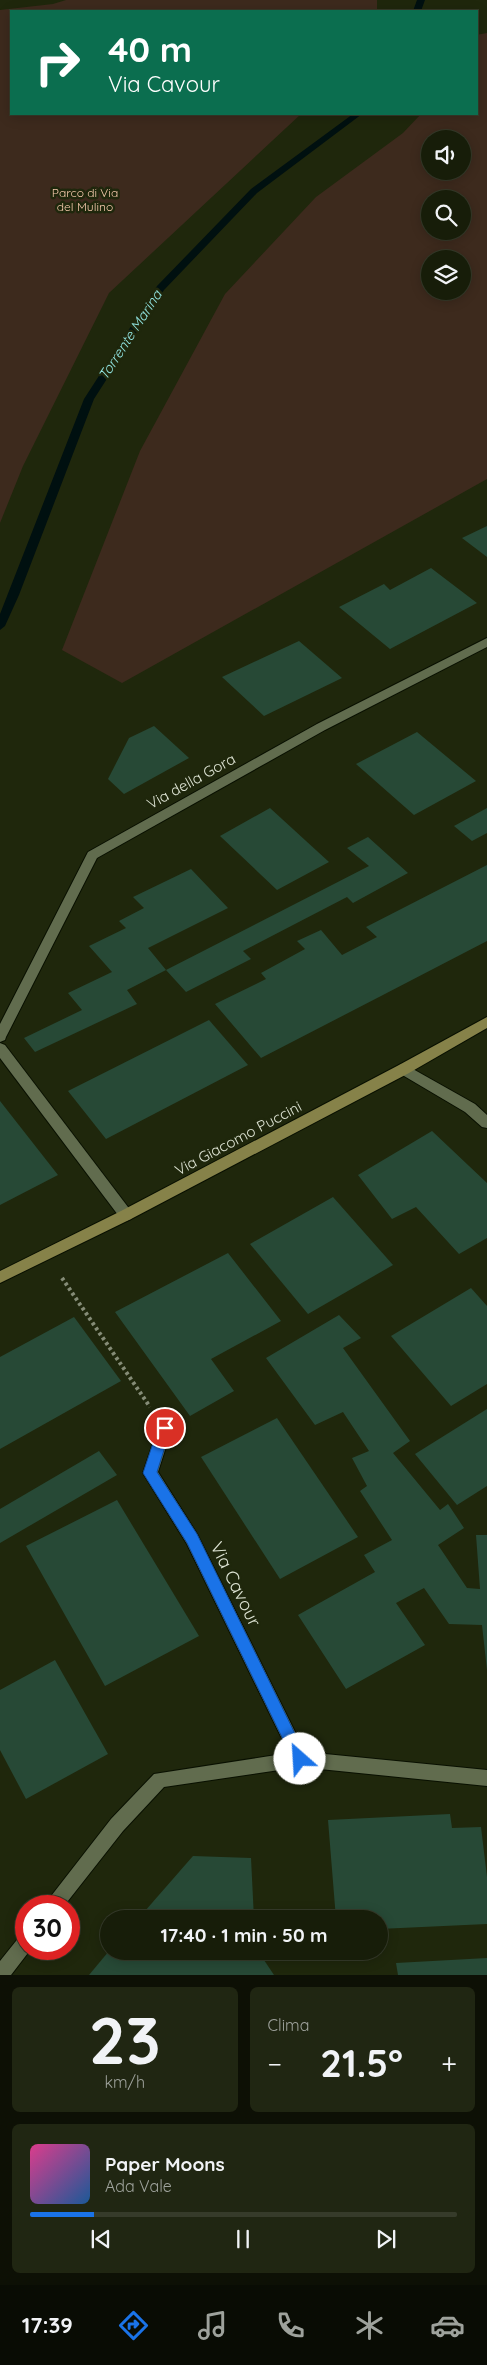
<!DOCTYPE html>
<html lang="it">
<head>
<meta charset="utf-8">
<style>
  :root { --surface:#171d09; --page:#202612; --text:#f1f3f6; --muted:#9ea29c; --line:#363b2a; --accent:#1a73e8 }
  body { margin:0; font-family:Quicksand,sans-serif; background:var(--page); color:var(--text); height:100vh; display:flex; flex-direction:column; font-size:19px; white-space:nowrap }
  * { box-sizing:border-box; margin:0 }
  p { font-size:16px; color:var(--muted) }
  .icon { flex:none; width:28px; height:28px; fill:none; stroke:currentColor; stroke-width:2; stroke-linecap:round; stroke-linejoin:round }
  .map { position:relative; height:1975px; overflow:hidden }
  .side { display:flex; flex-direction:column; gap:12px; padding:12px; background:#0d1005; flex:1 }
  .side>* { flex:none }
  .hud { position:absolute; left:10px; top:10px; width:468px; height:105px; border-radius:0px; box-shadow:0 2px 12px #0003,0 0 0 1px var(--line); background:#0b6e4f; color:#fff; overflow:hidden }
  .buttons { position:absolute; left:421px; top:130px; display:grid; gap:10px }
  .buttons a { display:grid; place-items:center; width:50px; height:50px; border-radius:50%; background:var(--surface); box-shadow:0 2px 12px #0003,0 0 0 1px var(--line); font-size:25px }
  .speed { position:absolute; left:15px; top:1895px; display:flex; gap:10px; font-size:25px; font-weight:700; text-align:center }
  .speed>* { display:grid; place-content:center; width:65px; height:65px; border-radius:50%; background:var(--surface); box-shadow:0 2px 12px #0003,0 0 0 1px var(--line); line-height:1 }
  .speed .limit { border:8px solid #d22; background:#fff; color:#111 }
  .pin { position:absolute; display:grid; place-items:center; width:42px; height:42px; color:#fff; margin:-21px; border:2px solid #fff; border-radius:50%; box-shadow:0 1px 5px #0007 }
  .me { position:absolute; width:55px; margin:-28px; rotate:334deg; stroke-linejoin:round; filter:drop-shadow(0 0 4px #0008) }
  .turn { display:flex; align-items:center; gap:18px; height:105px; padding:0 15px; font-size:22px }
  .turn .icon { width:65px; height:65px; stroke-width:2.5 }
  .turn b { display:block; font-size:35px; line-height:42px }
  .big { font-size:38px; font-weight:700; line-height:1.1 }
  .side .tile { flex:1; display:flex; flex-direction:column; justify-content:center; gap:8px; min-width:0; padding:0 18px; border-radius:8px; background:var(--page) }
  .side .dial { align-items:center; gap:0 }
  .dial b { font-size:65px; line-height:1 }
  .song { display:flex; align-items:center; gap:15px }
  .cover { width:60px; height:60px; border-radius:8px; background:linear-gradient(135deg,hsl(330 70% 55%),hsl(210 70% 35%)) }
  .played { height:5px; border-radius:2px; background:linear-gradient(90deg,var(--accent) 15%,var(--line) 15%) }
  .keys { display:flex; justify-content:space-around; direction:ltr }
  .heat { display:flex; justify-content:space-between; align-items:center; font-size:28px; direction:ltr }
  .side .tiles { flex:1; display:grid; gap:12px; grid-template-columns:1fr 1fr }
  .tile:last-child { grid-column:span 2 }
  .trip { position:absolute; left:100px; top:1910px; width:288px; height:50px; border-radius:25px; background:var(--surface); box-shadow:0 2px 12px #0003,0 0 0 1px var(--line); font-weight:700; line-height:50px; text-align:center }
  .tab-bar { display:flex; height:80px; justify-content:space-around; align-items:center; background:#090c04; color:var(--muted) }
  .tab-bar .icon { width:35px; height:35px }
  .tab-bar .current { color:var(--accent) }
  .tab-bar b { font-size:22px; color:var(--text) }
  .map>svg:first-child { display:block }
  .green { fill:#3d2a1d; fill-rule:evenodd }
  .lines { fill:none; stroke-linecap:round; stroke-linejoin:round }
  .stream { fill:#001010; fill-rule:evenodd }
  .building { fill:#274936 }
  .street-casing { stroke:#091000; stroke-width:2 }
  .secondary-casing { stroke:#091000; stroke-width:2 }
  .path { stroke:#858c77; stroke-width:4; stroke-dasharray:3 3; stroke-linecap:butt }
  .street { fill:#616c4e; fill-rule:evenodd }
  .secondary { fill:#868249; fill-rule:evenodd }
  .route { fill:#1a73e8; stroke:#114b97 }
  .labels { text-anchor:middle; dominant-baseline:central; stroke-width:5; stroke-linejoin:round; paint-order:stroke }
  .far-park-label { font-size:12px; fill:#f8cbae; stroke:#1f270c }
  .far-water-label { font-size:14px; font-style:italic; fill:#92e5e2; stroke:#1f270c }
  .street-label { font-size:15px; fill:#dee4d4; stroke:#1f270c }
  .near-street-label { font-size:18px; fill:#dee4d4; stroke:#1f270c }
</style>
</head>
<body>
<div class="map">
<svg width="487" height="1975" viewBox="0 0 487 1975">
  <rect width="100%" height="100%" fill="#1f270c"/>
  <g class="green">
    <path d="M66,0H377V11H11V114H301L109,293L23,466L0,523V10L53,4Z"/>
    <path d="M487,33V479L122,683L62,650L140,451L225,294L316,197L403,133L421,114H476V35ZM430,139H462V171H430ZM430,199H462V231H430ZM430,259H462V291H430Z"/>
  </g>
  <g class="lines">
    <g class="stream">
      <path d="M417,0H425L421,11H413Z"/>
      <path d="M353,114H362L257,193L164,290L94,399L19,595L5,626L0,630V614L84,399L157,286L251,189Z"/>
    </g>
  </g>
  <g class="building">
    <path d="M487,526V557L462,538Z"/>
    <path d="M431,568L477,603L390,649L339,607L384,584L390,590Z"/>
    <path d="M299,641L342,678L264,716L222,677Z"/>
    <path d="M154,726L189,758L124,794L108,779L129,738Z"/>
    <path d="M417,732L476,781L414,815L356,764Z"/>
    <path d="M270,808L329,862L277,890L220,836Z"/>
    <path d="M487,808V833L472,841L454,826Z"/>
    <path d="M368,837L408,873L353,903L347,897L243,951L251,959L186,992L166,970L369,866L347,848Z"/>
    <path d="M487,865V941L381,996L261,1058L215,1004L266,979L261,973L305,949L297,941L321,930L342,955L377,937L366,927Z"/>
    <path d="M191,869L228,908L148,948L166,970L127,990L137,1004L35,1052L24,1038L82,1010L68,993L112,972L89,946L126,928L119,921L144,908L133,897Z"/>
    <path d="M209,1020L248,1065L106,1139L68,1091Z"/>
    <path d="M0,1101L58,1175L0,1205Z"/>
    <path d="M432,1131L487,1183V1238L459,1254L416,1207L392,1219L358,1175Z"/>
    <path d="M333,1197L393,1265L308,1314L250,1244Z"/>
    <path d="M228,1253L281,1321L211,1359L234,1391L190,1416L115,1312Z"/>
    <path d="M471,1288L487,1306V1384L451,1406L391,1336Z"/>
    <path d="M339,1315L361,1338L343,1348L410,1441L393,1453L440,1510L448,1504L464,1528L438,1545L467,1588L480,1589L476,1535H487V1670L482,1625L449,1624L424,1588L396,1603L425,1645L346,1689L298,1615L375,1572L364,1555L392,1540L360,1491L367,1486L352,1458L369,1451L343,1412L315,1425L266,1358Z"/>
    <path d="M74,1317L121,1381L0,1449V1357Z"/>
    <path d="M487,1409V1486L457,1505L415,1454Z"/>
    <path d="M277,1418L358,1537L280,1579L201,1457Z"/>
    <path d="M99,1451L117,1475L0,1543V1509Z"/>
    <path d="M117,1500L199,1636L105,1686L26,1546Z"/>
    <path d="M55,1660L108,1754L26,1799L0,1750V1690Z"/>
    <path d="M450,1814L452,1828L481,1827L487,1877V1924L379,1929V1919H336L328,1820Z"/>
    <path d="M193,1856L251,1858L254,1919H138Z"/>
    <path d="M109,1951H258L274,1975H89Z"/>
    <path d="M487,1958V1975H398L396,1963Z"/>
  </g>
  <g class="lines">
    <g class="street-casing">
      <g id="street">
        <path d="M487,638V647L325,730L97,858L6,1037L5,1040L0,1042V1024L88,852L317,724Z"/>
        <path d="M0,1043L5,1045L131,1211L133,1215L131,1219L126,1221L121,1219L0,1058Z"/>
        <path d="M404,1064L475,1104L487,1115V1128L482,1127L465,1112L399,1073L398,1069L399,1065Z"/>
        <path d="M165,1422L170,1423L172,1428L158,1472L197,1534L305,1752L487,1770V1786L300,1767L164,1787L123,1831L64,1906H46L48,1900L111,1819L154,1774L289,1753L187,1544L143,1473L158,1428L160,1423Z"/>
        <path d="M26,1934V1949H31L11,1975H0V1961L20,1936Z"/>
      </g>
    </g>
    <g class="secondary-casing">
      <path id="secondary" d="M487,1017V1028L409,1073L131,1219L0,1283V1271L121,1211L399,1065Z"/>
    </g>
    <path class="path" d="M62,1278L150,1407"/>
    <use href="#street" class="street"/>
    <use href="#secondary" class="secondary"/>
  </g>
  <path class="route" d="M165,1422L170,1424L171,1428L157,1472L197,1534L305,1754L307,1759L305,1764L300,1766L295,1764L187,1543L143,1473L158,1428L160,1424Z"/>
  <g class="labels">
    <g class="far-park-label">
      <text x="85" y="192">Parco di Via<tspan x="85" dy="14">del Mulino</tspan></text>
    </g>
    <g class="far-water-label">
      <text transform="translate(130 335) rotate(-57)">Torrente Marina</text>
    </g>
    <g class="street-label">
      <text transform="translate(191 781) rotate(-29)">Via della Gora</text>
      <text transform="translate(238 1138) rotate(-28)">Via Giacomo Puccini</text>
    </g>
    <g class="near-street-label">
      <text transform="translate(236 1584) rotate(64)">Via Cavour</text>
    </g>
  </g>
</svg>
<div class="buttons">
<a><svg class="icon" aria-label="sound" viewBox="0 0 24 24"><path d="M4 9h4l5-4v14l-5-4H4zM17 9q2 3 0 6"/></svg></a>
<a><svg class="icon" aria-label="search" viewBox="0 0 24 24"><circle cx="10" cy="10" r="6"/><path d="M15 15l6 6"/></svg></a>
<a><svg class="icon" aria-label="layers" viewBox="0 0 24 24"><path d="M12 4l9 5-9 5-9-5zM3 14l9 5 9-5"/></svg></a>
</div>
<div class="speed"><div class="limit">30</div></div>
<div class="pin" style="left:165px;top:1428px;background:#d93025"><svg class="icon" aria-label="arrive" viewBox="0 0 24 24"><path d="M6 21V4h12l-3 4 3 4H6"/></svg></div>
<svg class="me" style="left:300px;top:1759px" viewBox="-20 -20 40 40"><circle r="19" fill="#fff"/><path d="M0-13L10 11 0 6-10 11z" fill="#1a73e8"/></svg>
<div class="trip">17:40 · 1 min · 50 m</div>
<div class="hud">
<div class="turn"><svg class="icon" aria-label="right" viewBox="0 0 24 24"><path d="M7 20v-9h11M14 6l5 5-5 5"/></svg><div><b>40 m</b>Via Cavour</div></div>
</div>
</div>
<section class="side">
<div class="tiles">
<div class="tile dial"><b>23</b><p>km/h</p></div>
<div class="tile"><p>Clima</p>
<div class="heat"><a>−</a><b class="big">21.5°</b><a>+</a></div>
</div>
<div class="tile">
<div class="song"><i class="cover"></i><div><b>Paper Moons</b><p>Ada Vale</p></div></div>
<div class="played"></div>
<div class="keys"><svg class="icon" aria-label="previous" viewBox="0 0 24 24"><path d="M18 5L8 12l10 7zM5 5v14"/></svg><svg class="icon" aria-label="pause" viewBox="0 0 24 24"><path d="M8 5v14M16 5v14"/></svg><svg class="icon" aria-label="next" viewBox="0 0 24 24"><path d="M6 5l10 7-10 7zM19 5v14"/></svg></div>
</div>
</div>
</section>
<nav class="tab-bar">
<b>17:39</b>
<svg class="icon current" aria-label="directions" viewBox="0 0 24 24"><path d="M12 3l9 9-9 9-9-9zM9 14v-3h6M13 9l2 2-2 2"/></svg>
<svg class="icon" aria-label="music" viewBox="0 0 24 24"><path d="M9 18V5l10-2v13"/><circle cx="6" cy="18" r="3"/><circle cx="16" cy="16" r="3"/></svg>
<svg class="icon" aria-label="phone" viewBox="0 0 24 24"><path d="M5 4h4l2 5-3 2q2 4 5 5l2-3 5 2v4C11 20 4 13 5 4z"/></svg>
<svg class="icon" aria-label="climate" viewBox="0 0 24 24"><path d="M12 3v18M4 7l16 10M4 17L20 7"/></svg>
<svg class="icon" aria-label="car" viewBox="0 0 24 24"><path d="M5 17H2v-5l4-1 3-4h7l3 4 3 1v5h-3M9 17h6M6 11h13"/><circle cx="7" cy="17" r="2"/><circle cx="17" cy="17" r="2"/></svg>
</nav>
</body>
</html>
